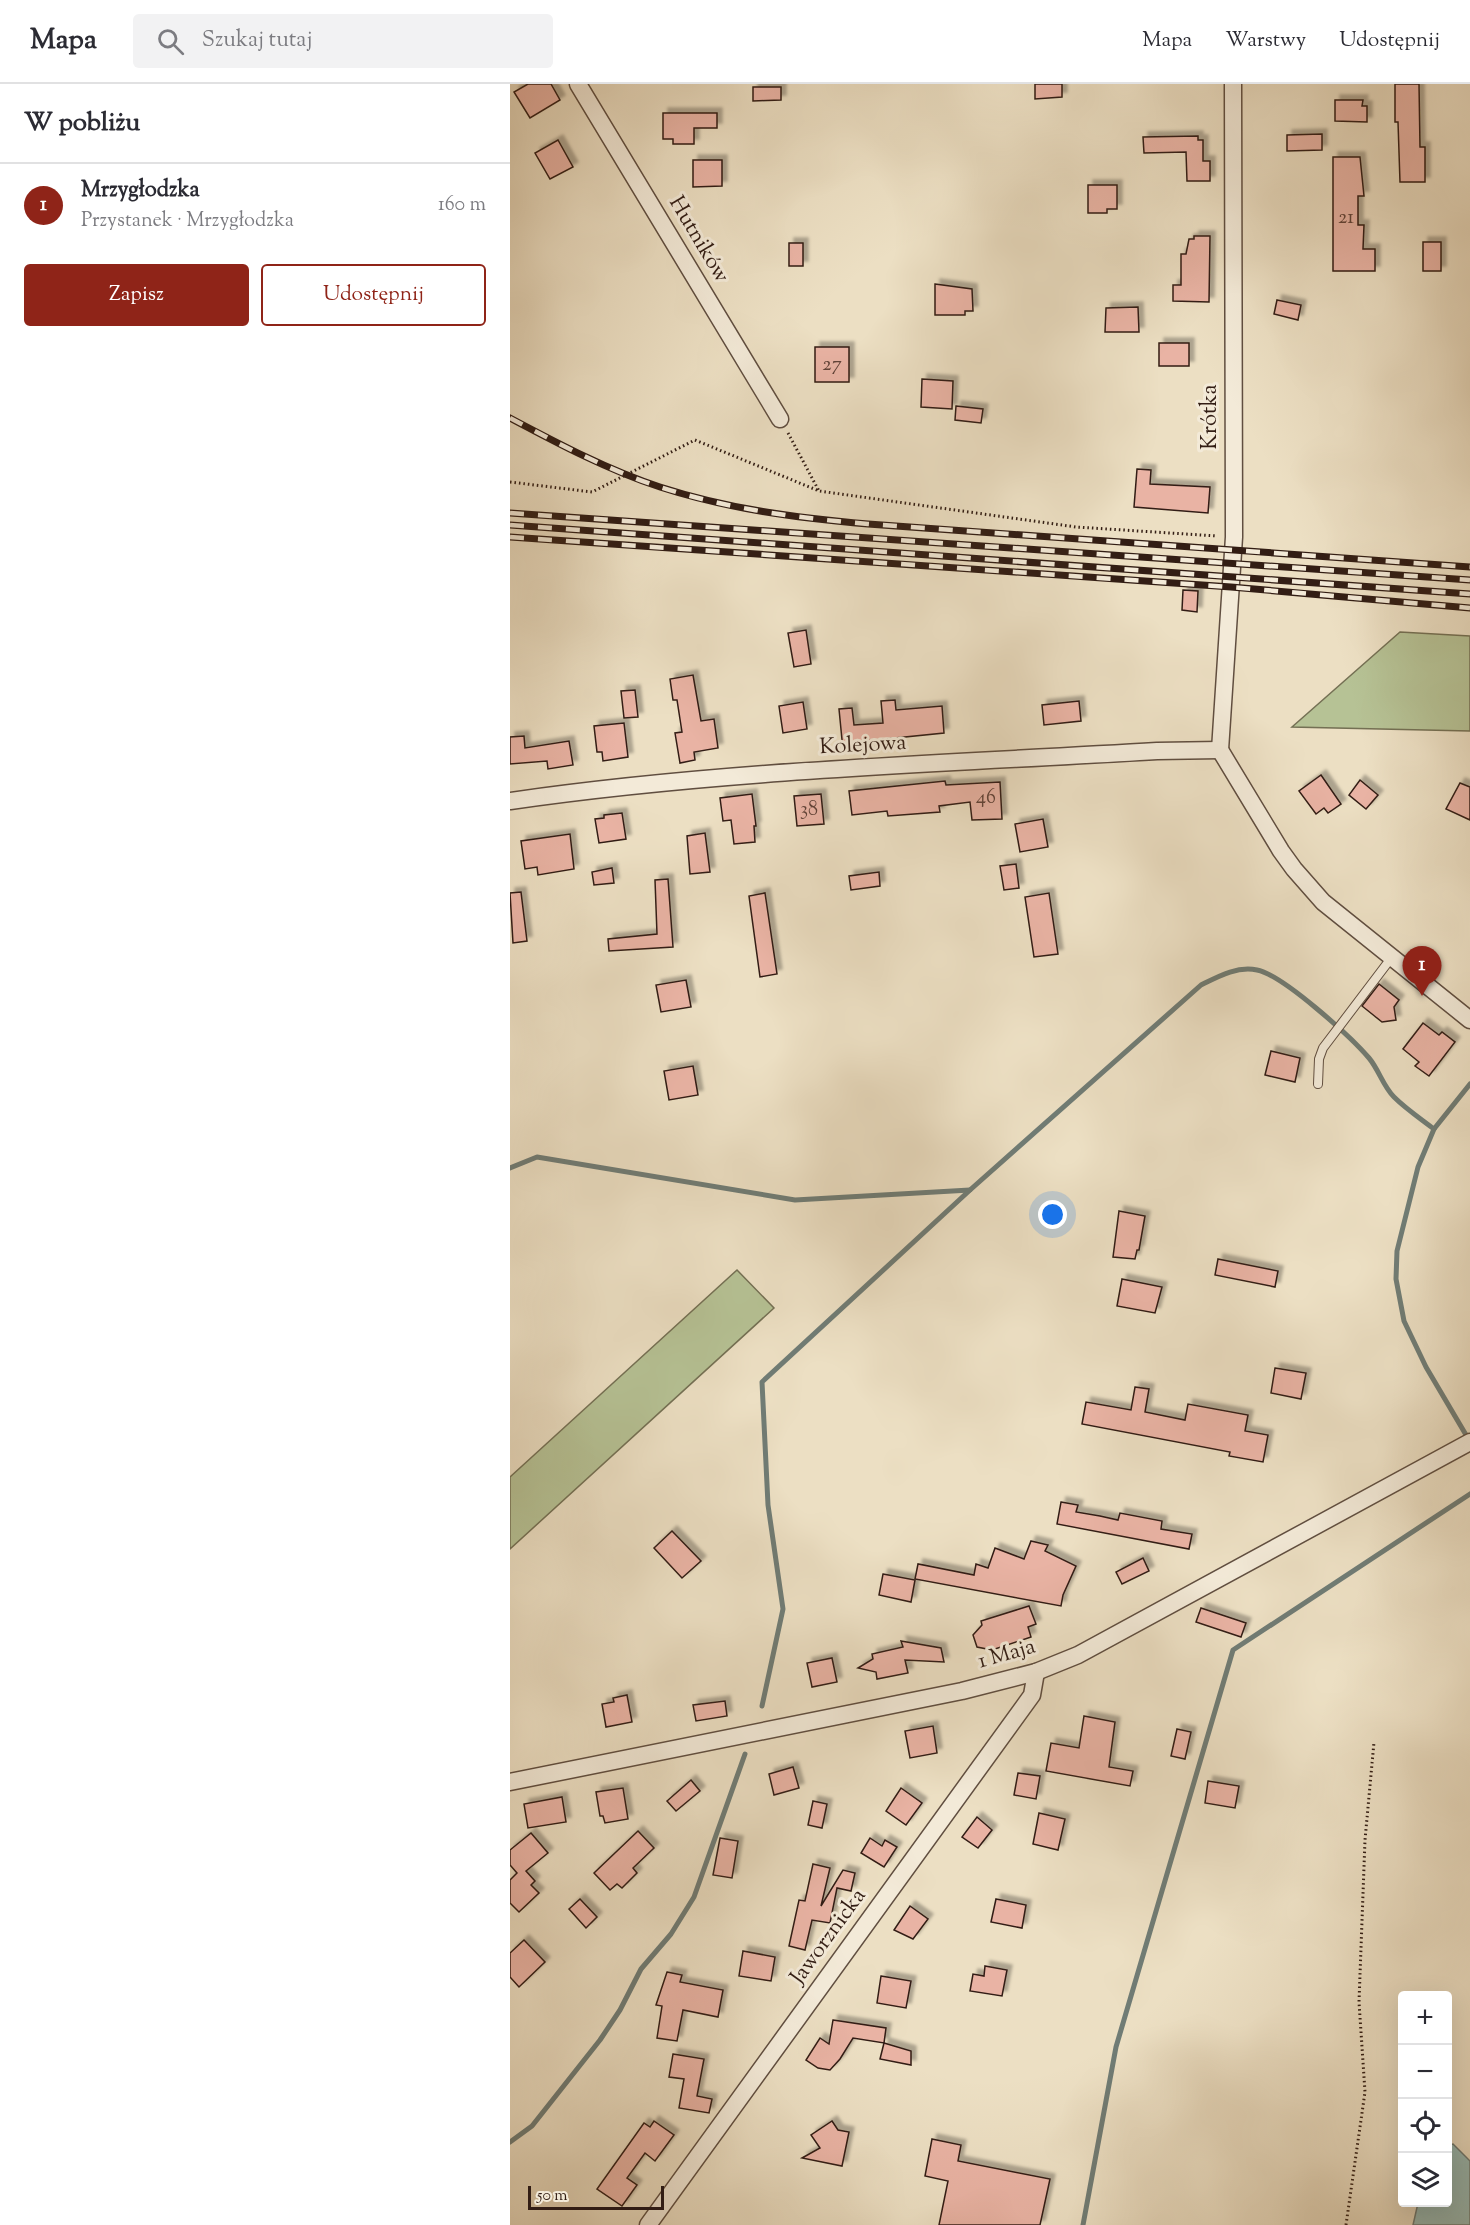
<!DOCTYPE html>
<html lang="pl">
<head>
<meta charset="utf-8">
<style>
	:root { --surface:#fff; --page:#f2f2f3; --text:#2b2b33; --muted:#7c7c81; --line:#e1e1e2; --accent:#8f2418 }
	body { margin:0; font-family:"Sorts Mill Goudy",serif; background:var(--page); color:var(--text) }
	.controls { position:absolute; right:18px; bottom:18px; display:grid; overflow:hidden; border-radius:6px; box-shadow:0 6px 24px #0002 }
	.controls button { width:54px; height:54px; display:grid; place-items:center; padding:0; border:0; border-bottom:2px solid var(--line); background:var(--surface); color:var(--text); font:30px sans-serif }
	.scale { position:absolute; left:18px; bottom:15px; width:136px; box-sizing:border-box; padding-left:6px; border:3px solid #321d14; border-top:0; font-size:16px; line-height:21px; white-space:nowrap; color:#321d14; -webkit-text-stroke:4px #f3ead8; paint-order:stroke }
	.you { position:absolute; left:543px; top:1131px; width:21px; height:21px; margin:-15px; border:4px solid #fff; border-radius:50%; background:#1a73e8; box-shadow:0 0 0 9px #1a73e833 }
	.badge { display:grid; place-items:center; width:39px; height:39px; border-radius:50%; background:var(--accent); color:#fff; font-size:20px; font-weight:700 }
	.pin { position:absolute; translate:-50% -50px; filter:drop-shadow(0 2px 3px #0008) }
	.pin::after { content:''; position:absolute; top:32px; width:21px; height:18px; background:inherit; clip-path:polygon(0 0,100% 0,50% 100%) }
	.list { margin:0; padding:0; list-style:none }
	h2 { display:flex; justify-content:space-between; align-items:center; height:78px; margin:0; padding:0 24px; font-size:26px }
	h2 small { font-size:20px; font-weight:400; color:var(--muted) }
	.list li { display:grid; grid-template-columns:39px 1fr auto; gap:18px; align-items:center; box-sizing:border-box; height:84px; padding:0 24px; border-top:2px solid var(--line) }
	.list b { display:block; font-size:22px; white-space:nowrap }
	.list p { margin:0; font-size:20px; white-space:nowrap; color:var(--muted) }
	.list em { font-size:20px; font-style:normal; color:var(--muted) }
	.actions { display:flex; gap:12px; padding:18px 24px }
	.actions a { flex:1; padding:14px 0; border:2px solid var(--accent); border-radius:6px; text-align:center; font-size:21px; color:var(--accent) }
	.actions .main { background:var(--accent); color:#fff }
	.icon { flex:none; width:33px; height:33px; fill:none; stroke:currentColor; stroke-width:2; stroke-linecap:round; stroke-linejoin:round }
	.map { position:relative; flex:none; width:960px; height:2141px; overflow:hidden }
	header { display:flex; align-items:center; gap:36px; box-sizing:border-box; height:84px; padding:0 30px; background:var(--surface); border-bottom:2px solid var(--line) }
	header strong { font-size:28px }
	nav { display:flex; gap:33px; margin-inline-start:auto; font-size:21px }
	.search { width:420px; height:54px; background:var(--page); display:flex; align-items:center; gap:15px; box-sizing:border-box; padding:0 21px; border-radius:6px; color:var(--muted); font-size:22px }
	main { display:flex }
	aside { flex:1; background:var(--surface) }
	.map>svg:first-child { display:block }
	.green { fill:#b6c295; stroke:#747054; stroke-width:1.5 }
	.water { fill:#99bcb6; stroke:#707c75; stroke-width:1.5 }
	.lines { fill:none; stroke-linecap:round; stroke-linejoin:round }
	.stream { stroke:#707c75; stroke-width:5 }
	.building { fill:#e9b3a4; stroke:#321d14; stroke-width:1.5; filter:url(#shadow) }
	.lane-casing { stroke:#604e40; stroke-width:10 }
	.street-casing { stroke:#604e40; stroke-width:19 }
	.path { stroke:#321d14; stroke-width:3; stroke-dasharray:1.5 3; stroke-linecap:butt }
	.lane { stroke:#f3ead8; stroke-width:8 }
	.street { stroke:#f3ead8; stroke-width:16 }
	.rail-casing { stroke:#321d14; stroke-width:7 }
	.rail { stroke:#f3ead8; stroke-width:4.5; stroke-dasharray:14; stroke-linecap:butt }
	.labels { text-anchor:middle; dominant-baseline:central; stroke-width:6; stroke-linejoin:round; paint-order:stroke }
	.number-label { font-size:20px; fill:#604238 }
	.street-label { font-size:22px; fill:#321d14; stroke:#f3ead8 }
</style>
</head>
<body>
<header>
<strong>Mapa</strong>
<div class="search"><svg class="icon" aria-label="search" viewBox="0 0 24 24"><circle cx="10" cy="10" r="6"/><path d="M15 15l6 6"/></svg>Szukaj tutaj</div>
<nav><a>Mapa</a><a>Warstwy</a><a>Udostępnij</a></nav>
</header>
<main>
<aside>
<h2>W pobliżu<small></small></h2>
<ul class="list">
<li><span class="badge">1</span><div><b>Mrzygłodzka</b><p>Przystanek · Mrzygłodzka</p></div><em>160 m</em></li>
</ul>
<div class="actions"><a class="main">Zapisz</a><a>Udostępnij</a></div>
</aside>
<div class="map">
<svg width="960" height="2141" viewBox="0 0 960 2141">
	<defs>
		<filter id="shadow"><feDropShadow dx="5" dy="-5" stdDeviation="1.5" flood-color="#0004"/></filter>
	</defs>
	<rect width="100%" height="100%" fill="#ecdfc3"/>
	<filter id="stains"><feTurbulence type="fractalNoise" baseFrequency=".00333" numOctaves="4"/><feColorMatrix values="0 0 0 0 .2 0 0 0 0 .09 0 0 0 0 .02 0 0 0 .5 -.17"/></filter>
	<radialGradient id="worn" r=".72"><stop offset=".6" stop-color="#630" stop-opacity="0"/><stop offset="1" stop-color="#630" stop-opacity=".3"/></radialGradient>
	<g class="green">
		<path d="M 890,548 L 960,552 L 960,647 L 782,643 Z"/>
		<path d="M 227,1186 L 264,1224 L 0,1465 L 0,1393 Z"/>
	</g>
	<path class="water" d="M 943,2060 L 960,2077 L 960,2141 L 903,2141 L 908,2119 L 938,2118 L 938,2061 Z"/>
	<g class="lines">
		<g class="stream">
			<path d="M 0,1084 L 27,1073 L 285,1116 L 460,1106"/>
			<path d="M 959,1356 L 916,1283 L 894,1237 L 886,1195 L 887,1167 L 908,1083 L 924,1045 L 960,1000"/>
			<path d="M 252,1622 L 273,1525 L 258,1421 L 252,1298 L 460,1106 L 691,901 C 709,892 727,882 747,886 C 773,891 841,953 859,974 C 869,986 873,1002 884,1013 C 896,1025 911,1035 924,1045"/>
			<path d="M 0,2058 L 22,2042 L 90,1956 L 110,1926 L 131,1885 L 161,1850 L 184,1813 L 235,1670"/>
			<path d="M 573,2141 L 606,1963 L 723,1566 L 960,1410"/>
		</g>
	</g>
	<g class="building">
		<path d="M 18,0 L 41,0 L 50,16 L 20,34 L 4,8 Z"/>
		<path d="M 525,0 L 552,0 L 552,13 L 525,15 Z"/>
		<path d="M 885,0 L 909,0 L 910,63 L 915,63 L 915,98 L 890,98 L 888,38 L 885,38 Z"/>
		<path d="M 243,3 L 271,3 L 271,16 L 243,17 Z"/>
		<path d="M 825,16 L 853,16 L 852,22 L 857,22 L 857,38 L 825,37 Z"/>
		<path d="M 153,29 L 207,29 L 207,44 L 184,44 L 184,60 L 163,60 L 163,55 L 153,55 Z"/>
		<path d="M 812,50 L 812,66 L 777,67 L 777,51 Z"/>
		<path d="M 688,52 L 688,56 L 693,56 L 693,77 L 700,77 L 700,97 L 677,97 L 676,68 L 634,69 L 633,53 Z"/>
		<path d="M 48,56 L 63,83 L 40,95 L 25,69 Z"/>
		<path d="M 823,73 L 850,73 L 854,112 L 848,112 L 848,141 L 854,141 L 853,165 L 865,165 L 865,187 L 823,187 Z"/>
		<path d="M 183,76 L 212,76 L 212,102 L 183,103 Z"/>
		<path d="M 578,101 L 607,101 L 607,125 L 597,125 L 597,129 L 578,129 Z"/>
		<path d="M 684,152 L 700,152 L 699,218 L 663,217 L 663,201 L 671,201 L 671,170 L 676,170 L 679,155 L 684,155 Z"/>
		<rect x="913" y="158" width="18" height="29"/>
		<rect x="279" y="159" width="14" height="23"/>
		<path d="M 425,200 L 462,205 L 463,227 L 455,227 L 455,231 L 425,231 Z"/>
		<path d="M 767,216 L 791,221 L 788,236 L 764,230 Z"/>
		<path d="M 628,223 L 629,248 L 595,248 L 596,224 Z"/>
		<rect x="649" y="259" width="30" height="23"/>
		<rect x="305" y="263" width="34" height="35"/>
		<path d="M 412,295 L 443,297 L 442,325 L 411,323 Z"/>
		<path d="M 446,322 L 473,325 L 471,339 L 445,336 Z"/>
		<path d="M 627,385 L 641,386 L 640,400 L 700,403 L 698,429 L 624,423 Z"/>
		<path d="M 673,506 L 688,507 L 687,528 L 672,526 Z"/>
		<path d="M 296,546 L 301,580 L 284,583 L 278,549 Z"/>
		<path d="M 183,591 L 191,637 L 204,635 L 208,664 L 184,668 L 185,676 L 170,679 L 165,649 L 172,648 L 167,616 L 163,616 L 160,595 Z"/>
		<path d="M 125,606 L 128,633 L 114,634 L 111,607 Z"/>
		<path d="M 385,616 L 386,626 L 432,622 L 434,649 L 346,658 L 347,665 L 333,666 L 329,625 L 342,624 L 344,641 L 373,639 L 371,617 Z"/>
		<path d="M 569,617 L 571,637 L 534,641 L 532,621 Z"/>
		<path d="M 293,618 L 297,645 L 273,649 L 269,622 Z"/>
		<path d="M 114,639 L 118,673 L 93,677 L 92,668 L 87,668 L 84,642 Z"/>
		<path d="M 14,652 L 15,664 L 59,657 L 63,681 L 38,685 L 37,677 L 0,680 L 0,653 Z"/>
		<path d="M 811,691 L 831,720 L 818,729 L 814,724 L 806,730 L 789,707 Z"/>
		<path d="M 850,696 L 868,711 L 856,725 L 839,711 Z"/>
		<path d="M 435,697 L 436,701 L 490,698 L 492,735 L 462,736 L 460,718 L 429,722 L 430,728 L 378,732 L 377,727 L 342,731 L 339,707 Z"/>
		<path d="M 950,699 L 960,703 L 960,736 L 936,725 Z"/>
		<path d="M 242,710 L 246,742 L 244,742 L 245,758 L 224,760 L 221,736 L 213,737 L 210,714 Z"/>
		<path d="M 311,710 L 314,740 L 287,742 L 284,712 Z"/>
		<path d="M 112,729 L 116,755 L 89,759 L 85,735 L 94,734 L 94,731 Z"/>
		<path d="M 533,735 L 538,763 L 510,768 L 505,740 Z"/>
		<path d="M 195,749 L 200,788 L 180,790 L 177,752 Z"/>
		<path d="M 60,750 L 64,785 L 28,791 L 27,783 L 15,785 L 11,757 Z"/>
		<path d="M 506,780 L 509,804 L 494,806 L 490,782 Z"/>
		<path d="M 102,784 L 104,799 L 84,801 L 82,788 Z"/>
		<path d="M 369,788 L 370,802 L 341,806 L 339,792 Z"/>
		<path d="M 158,795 L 163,863 L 99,867 L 98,855 L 147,850 L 145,796 Z"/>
		<path d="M 11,808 L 17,857 L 3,859 L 0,809 Z"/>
		<path d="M 255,809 L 267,890 L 250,893 L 239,812 Z"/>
		<path d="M 539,809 L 548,870 L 524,873 L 515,813 Z"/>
		<path d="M 176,896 L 181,923 L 151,928 L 146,901 Z"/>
		<path d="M 869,900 L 889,916 L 884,923 L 886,936 L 872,938 L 852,922 Z"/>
		<path d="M 913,939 L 929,951 L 932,948 L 945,958 L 919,992 L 905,982 L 909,978 L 893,965 Z"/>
		<path d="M 761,967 L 790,974 L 785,998 L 755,991 Z"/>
		<path d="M 183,982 L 188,1011 L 159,1016 L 154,987 Z"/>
		<path d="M 609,1127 L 635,1132 L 629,1166 L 627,1166 L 625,1175 L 603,1173 Z"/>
		<path d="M 708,1175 L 768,1187 L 765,1203 L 705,1191 Z"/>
		<path d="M 612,1195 L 652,1203 L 645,1229 L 607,1222 Z"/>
		<path d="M 765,1284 L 796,1289 L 791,1315 L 761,1309 Z"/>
		<path d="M 625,1303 L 639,1305 L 635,1328 L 675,1336 L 678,1320 L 738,1331 L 735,1347 L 758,1351 L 753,1378 L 719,1372 L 720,1368 L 572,1340 L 576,1318 L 621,1326 Z"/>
		<path d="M 551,1418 L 568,1421 L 566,1428 L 590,1432 L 608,1436 L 610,1429 L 652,1437 L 651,1445 L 682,1450 L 679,1465 L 547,1440 Z"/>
		<path d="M 162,1447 L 191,1477 L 172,1494 L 144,1464 Z"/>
		<path d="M 521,1457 L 538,1461 L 535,1467 L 566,1482 L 553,1511 L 551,1522 L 405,1495 L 408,1480 L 464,1491 L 466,1480 L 478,1484 L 485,1464 L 514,1475 Z"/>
		<path d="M 633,1474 L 639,1487 L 612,1500 L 606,1488 Z"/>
		<path d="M 373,1490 L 405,1496 L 401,1518 L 369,1511 Z"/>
		<path d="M 519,1522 L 526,1540 L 518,1543 L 521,1553 L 482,1566 L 467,1563 L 463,1551 L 472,1541 L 471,1537 Z"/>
		<path d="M 691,1524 L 736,1539 L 731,1553 L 686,1538 Z"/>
		<path d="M 391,1557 L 431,1564 L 434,1578 L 395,1576 L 398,1589 L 367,1595 L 366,1588 L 348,1584 L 363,1575 L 362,1570 L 393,1563 Z"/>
		<path d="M 322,1574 L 327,1598 L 302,1603 L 297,1579 Z"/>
		<path d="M 117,1611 L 122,1638 L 96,1643 L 92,1620 L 104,1618 L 103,1614 Z"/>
		<path d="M 215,1617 L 217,1632 L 186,1637 L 183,1621 Z"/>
		<path d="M 574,1632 L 605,1638 L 599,1683 L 623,1687 L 620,1702 L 536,1687 L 541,1659 L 569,1664 Z"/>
		<path d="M 423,1642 L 427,1669 L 400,1674 L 395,1647 Z"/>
		<path d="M 667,1645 L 681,1648 L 675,1675 L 661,1672 Z"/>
		<path d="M 283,1683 L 289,1704 L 264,1711 L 259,1690 Z"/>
		<path d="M 508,1689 L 530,1692 L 526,1715 L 504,1711 Z"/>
		<path d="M 181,1696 L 190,1707 L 166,1727 L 157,1717 Z"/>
		<path d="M 698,1697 L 729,1702 L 725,1724 L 695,1719 Z"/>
		<path d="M 113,1704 L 118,1735 L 95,1739 L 93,1732 L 90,1732 L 86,1708 Z"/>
		<path d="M 391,1704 L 412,1719 L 396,1741 L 376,1727 Z"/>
		<path d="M 52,1713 L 56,1738 L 18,1744 L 14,1720 Z"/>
		<path d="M 303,1717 L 317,1720 L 312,1744 L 298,1741 Z"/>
		<path d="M 529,1729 L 555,1735 L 548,1766 L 523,1760 Z"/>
		<path d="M 467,1733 L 482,1746 L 468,1764 L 452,1753 Z"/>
		<path d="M 128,1747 L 144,1764 L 123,1784 L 127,1789 L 112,1804 L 107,1800 L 100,1806 L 84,1789 Z"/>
		<path d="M 21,1749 L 38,1769 L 16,1787 L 25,1797 L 21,1801 L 29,1809 L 9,1828 L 0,1819 L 0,1796 L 7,1789 L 0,1781 L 0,1766 Z"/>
		<path d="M 210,1754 L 228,1757 L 222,1794 L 203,1791 Z"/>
		<path d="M 360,1754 L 372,1762 L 375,1756 L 387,1763 L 374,1783 L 351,1769 Z"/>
		<path d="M 303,1780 L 320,1784 L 311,1822 L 333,1786 L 345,1789 L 341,1807 L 327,1804 L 320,1839 L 302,1836 L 295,1866 L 279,1862 L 289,1816 L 295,1817 Z"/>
		<path d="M 70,1815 L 87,1833 L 76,1844 L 59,1825 Z"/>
		<path d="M 486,1815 L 516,1821 L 512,1844 L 481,1838 Z"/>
		<path d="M 400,1822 L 418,1835 L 403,1855 L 384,1846 Z"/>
		<path d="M 14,1856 L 35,1878 L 9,1903 L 0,1893 L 0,1869 Z"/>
		<path d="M 233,1867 L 265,1873 L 261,1897 L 229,1892 Z"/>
		<path d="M 475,1882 L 497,1886 L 492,1912 L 460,1907 L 463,1890 L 474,1892 Z"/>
		<path d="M 157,1888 L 172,1891 L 170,1898 L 213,1906 L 208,1933 L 173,1926 L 167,1957 L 147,1954 L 152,1922 L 146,1921 Z"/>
		<path d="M 371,1892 L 401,1897 L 396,1924 L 367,1919 Z"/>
		<path d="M 323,1936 L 376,1944 L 374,1959 L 343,1954 L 330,1975 L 320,1986 L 308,1984 L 296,1976 L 310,1954 L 319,1960 Z"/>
		<path d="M 374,1959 L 401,1967 L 401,1981 L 370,1975 Z"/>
		<path d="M 163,1970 L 194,1975 L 187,2012 L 202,2015 L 199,2029 L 169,2024 L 174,1995 L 159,1993 Z"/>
		<path d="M 144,2037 L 164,2051 L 145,2077 L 135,2069 L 117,2094 L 127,2101 L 112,2122 L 87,2105 L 134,2039 L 140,2043 Z"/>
		<path d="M 322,2037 L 328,2046 L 339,2048 L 332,2082 L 292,2074 L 310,2064 L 301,2051 Z"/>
		<path d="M 422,2055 L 451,2061 L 448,2077 L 540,2095 L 530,2141 L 429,2141 L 438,2097 L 415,2092 Z"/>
	</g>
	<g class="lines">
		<defs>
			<path id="lane" d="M 808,1000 L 809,975 L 813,964 L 882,873"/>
			<g id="street">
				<path d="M 68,0 L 270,335"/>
				<path d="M 710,666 L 724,453 L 723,0"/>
				<path d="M 710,666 L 771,767 L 784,785 L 813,818 L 960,936"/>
				<path d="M 0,717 C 214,686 431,680 647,667 L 710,666"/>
				<path d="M 0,1698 L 452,1607 L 526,1588 L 568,1571 L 960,1358"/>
				<path d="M 138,2141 L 522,1611 L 526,1588"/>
			</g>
		</defs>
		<use href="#lane" class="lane-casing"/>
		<use href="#street" class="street-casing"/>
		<g class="path">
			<path d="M 278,349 L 309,407"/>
			<path d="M 0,398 L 82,408 L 185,356 L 309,407 L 566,443 L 707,452"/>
			<path d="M 836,2141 L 855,2008 L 849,1918 L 855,1756 L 864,1658"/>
		</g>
		<use href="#lane" class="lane"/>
		<use href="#street" class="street"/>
		<defs>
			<g id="rail">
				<path d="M 0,334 C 49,360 98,386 150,403 C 218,425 287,434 358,440 L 960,483"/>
				<path d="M 0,429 L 960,496"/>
				<path d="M 0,441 L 960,510"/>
				<path d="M 0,453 L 721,503 L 960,524"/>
			</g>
		</defs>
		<use href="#rail" class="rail-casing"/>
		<use href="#rail" class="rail"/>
	</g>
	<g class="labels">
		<g class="number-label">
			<text x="836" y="134">21</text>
			<text x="322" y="281">27</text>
			<text x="476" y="714">46</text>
			<text x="299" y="726">38</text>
		</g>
		<g class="street-label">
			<text transform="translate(188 156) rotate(59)">Hutników</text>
			<text transform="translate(701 333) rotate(-90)">Krótka</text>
			<text transform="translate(353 662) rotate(-3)">Kolejowa</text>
			<text transform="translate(497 1571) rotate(-16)">1 Maja</text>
			<text transform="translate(319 1853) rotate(-54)">Jaworznicka</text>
		</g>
	</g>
	<rect width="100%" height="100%" filter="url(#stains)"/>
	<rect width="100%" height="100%" fill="url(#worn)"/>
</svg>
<div class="controls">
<button>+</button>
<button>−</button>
<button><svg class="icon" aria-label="locate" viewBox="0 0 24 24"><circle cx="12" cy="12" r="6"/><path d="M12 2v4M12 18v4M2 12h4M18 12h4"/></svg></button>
<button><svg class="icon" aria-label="layers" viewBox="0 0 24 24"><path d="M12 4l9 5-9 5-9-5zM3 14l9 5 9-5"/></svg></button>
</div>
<div class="scale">50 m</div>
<div class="you"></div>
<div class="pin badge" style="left:912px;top:912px">1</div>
</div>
</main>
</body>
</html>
